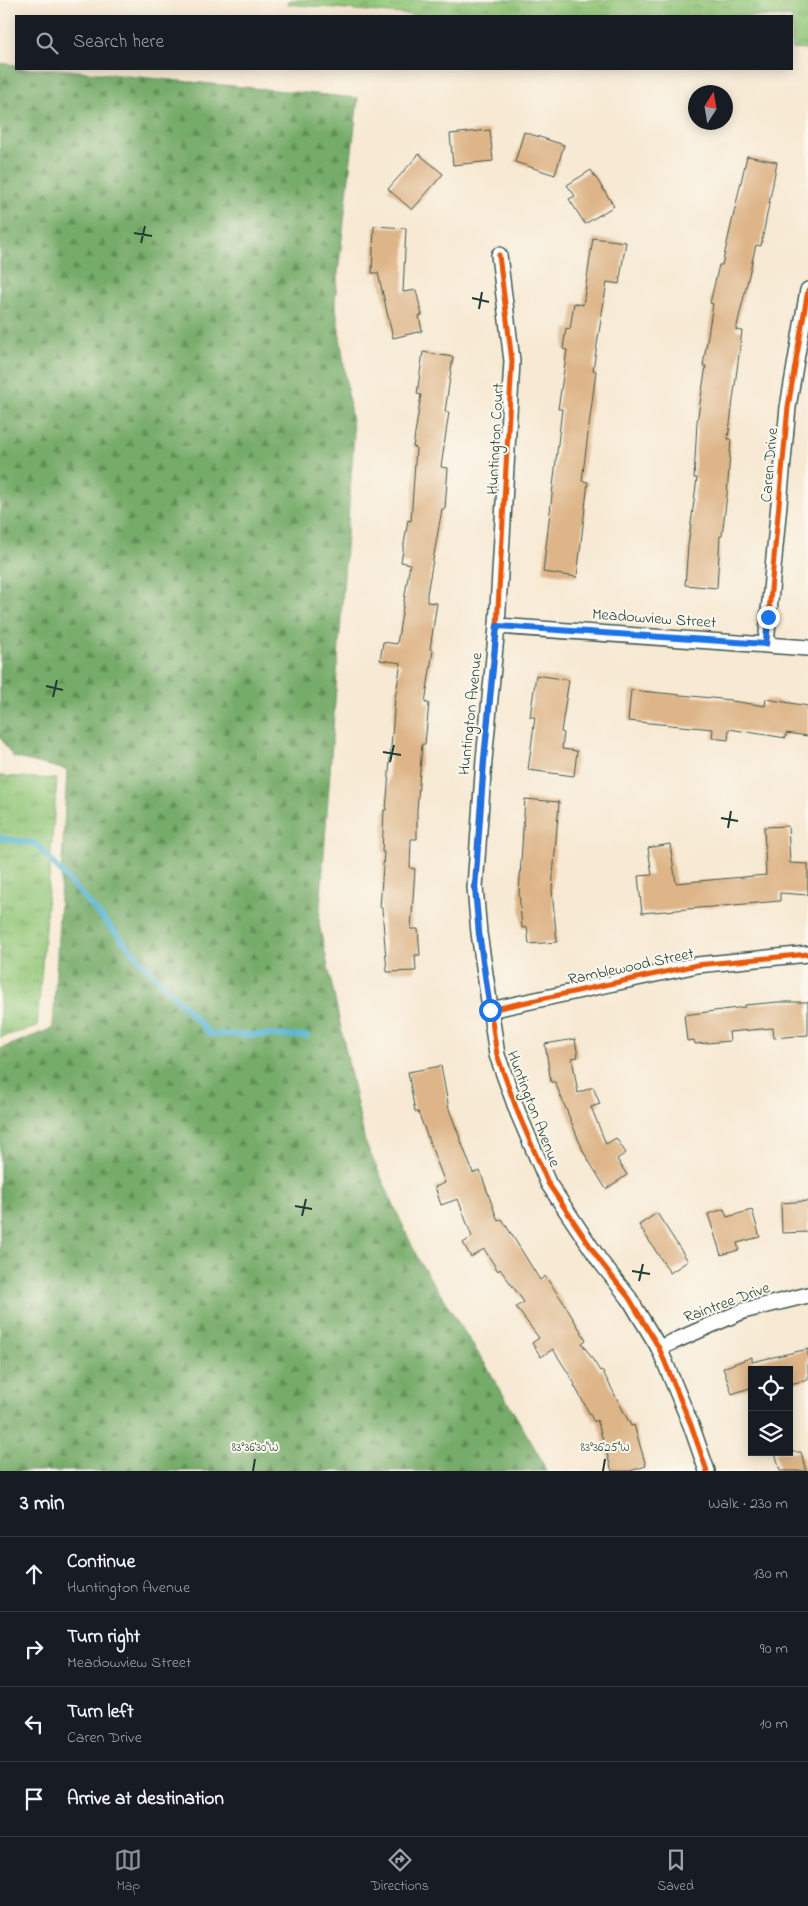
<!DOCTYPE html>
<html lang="en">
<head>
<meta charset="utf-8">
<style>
	:root { --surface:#171b24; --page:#242831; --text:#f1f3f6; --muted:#9ea1a6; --line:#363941; --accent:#8c9099 }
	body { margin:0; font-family:"Indie Flower",sans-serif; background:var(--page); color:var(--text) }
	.controls { position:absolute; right:15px; bottom:15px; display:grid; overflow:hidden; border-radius:0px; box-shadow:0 2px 12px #0003 }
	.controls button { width:45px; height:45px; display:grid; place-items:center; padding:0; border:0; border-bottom:1px solid var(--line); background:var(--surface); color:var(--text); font:25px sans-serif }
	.compass { position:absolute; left:688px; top:85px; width:45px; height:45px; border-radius:50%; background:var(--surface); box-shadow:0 2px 12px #0003; rotate:11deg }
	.stop { position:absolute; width:15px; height:15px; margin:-11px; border:4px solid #1a73e8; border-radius:50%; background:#fff }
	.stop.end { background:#1a73e8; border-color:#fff; box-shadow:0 1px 5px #0008 }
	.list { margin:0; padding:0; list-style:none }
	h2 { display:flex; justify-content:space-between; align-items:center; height:65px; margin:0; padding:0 20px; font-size:21px }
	h2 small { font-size:16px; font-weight:400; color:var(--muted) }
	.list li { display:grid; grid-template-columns:32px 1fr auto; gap:15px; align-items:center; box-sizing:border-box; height:75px; padding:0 20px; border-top:1px solid var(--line) }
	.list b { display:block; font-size:19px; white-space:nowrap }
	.list p { margin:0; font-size:16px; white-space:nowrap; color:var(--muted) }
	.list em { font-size:16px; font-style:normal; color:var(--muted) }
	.icon { flex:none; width:28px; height:28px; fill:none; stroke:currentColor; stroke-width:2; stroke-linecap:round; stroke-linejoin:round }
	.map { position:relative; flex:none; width:808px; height:1471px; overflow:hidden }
	.search { position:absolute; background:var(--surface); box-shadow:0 2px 12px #0003; left:15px; right:15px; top:15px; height:55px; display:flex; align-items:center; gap:12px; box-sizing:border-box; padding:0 18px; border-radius:0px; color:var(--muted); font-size:19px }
	.sheet { height:365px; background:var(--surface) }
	nav { display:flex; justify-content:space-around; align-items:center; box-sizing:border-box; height:70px; border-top:1px solid var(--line); background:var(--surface); font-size:14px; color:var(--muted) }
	nav a { display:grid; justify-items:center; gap:2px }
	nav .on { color:var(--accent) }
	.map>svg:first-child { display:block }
	.grass { fill:url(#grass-tufts); stroke:#598256 }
	.forest { fill:url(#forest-firs); stroke:#4a744e }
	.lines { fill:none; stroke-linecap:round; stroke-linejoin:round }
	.stream { stroke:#58b6d6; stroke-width:6 }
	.building { fill:#deb588 }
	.street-casing { stroke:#3f574c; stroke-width:18 }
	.street { stroke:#fff; stroke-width:15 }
	.cycleway-casing { stroke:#fbf7ec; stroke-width:8 }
	.cycleway { stroke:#e8590c; stroke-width:5 }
	.route { stroke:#1a73e8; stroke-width:6 }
	.ticks { fill:none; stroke:#1f3d34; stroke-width:2 }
	.labels { text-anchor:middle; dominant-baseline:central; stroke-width:4; stroke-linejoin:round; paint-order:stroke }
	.street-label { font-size:16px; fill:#1f3d34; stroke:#fbf7ec }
	.ticks-label { font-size:12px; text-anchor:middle; fill:#1f3d34; stroke:#fbf7ec; stroke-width:4; stroke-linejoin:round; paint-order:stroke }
</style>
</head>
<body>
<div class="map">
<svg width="808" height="1471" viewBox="0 0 808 1471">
	<defs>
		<pattern id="grass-tufts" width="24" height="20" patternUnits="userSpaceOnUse" patternTransform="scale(1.25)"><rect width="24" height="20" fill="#93c779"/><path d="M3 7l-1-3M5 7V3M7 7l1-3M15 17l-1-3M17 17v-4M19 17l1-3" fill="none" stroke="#77a364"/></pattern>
		<pattern id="forest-firs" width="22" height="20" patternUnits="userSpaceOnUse" patternTransform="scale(1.25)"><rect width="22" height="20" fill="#76ac69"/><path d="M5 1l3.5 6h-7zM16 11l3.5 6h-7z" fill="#608d57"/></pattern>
	</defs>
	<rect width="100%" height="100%" fill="#fbf7ec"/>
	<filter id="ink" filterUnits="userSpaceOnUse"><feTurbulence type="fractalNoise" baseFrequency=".02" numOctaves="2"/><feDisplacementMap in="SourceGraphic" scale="10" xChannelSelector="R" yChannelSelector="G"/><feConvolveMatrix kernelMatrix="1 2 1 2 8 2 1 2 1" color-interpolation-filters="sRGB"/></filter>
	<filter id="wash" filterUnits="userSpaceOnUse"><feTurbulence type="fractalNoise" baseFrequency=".0096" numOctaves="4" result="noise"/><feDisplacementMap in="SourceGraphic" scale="20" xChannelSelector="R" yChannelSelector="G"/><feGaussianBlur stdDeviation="1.12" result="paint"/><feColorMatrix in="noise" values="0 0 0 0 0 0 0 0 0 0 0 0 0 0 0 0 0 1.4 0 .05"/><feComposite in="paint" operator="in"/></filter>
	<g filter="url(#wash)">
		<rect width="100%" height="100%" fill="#f7e9d3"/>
		<g class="grass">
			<path d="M 289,0 L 808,0 L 808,50 L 792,49 L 792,16 L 425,16 L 288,4 Z"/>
			<path d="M 0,776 L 57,779 L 37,1027 L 0,1037 Z"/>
		</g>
		<path class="forest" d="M 0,63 L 16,65 L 16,69 L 57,69 L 358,98 L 335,300 L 354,437 L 319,924 L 365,1142 L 419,1261 L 487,1367 L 540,1457 L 546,1471 L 0,1471 L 0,1049 L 53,1028 L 67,770 L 13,757 L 0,737 Z"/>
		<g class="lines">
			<path class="stream" d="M 0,838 L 36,844 L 141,961 L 210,1034 L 307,1036"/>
		</g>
		<g id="blocks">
			<g class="building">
				<path d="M 490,130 L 493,161 L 453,165 L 450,134 Z"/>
				<path d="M 524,132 L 564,145 L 555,175 L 515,162 Z"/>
				<path d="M 419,154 L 443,174 L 412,210 L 388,189 Z"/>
				<path d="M 747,156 L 777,162 L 761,246 L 756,245 L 736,330 L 742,331 L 728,439 L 731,439 L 727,495 L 722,536 L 720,536 L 717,588 L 685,585 L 688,546 L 697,478 L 694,478 L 697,422 L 706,366 L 703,366 L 713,304 L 710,303 L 719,265 L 722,265 Z"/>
				<path d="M 591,170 L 614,206 L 585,224 L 569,199 L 575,196 L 567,185 Z"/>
				<path d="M 374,226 L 406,228 L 403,292 L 416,290 L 422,315 L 419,316 L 422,331 L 393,338 L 378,273 L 372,273 Z"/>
				<path d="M 593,238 L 626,242 L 619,284 L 607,282 L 593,370 L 596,371 L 582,481 L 588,482 L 577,577 L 543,572 L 562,409 L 558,409 L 567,350 L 563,349 L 566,328 L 570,329 L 574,303 L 583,305 Z"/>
				<path d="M 423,352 L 453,357 L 445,412 L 449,412 L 441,467 L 448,468 L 445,509 L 442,509 L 427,594 L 427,602 L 437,603 L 430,649 L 433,650 L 425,703 L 429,703 L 425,744 L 422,744 L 417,811 L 417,839 L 411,839 L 410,868 L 415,869 L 411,929 L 418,929 L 420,955 L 415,955 L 416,971 L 387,972 L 382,908 L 380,907 L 384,852 L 382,852 L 384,810 L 386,810 L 395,698 L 401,663 L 380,660 L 383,642 L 397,644 L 410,564 L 401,562 L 408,520 L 411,521 L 416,448 L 413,447 L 421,395 L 417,394 Z"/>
				<path d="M 536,675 L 569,680 L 561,732 L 564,733 L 562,749 L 577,751 L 574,776 L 528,770 L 535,717 L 530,717 Z"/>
				<path d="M 631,690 L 731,700 L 731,701 L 765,706 L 766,699 L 808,706 L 808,736 L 786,733 L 786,738 L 729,729 L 728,740 L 712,738 L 713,729 L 628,721 Z"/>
				<path d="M 525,799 L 559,802 L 552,890 L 557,942 L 529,944 L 527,927 L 522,928 L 519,893 Z"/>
				<path d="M 788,826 L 790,863 L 808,864 L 808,895 L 780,893 L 780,901 L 642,913 L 638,876 L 652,875 L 648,848 L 670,844 L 676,883 L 766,875 L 764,827 Z"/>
				<path d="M 778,1002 L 808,1002 L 808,1035 L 774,1038 L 773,1028 L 729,1032 L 730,1041 L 695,1044 L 694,1040 L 687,1041 L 684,1015 L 745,1007 L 745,1005 Z"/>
				<path d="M 575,1039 L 578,1057 L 572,1058 L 578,1093 L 593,1087 L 600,1104 L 591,1107 L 606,1144 L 616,1138 L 626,1153 L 617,1159 L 627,1175 L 606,1189 L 584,1153 L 555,1082 L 551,1082 L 545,1044 Z"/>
				<path d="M 441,1066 L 449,1109 L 473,1173 L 480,1171 L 498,1221 L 502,1219 L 540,1280 L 545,1276 L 562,1300 L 586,1340 L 582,1343 L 600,1371 L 602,1370 L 631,1426 L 634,1425 L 646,1466 L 630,1471 L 612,1471 L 597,1420 L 594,1422 L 574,1385 L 575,1384 L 553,1349 L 541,1357 L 532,1343 L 539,1338 L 516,1307 L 524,1302 L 500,1269 L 498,1271 L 484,1249 L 471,1257 L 463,1243 L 472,1237 L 458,1199 L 441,1205 L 435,1187 L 445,1183 L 418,1112 L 415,1112 L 408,1072 Z"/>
				<path d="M 808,1201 L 808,1232 L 782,1233 L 781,1203 Z"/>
				<path d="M 724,1209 L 727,1217 L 752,1210 L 760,1237 L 737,1243 L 739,1250 L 721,1255 L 708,1214 Z"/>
				<path d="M 657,1213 L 688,1261 L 670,1273 L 639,1225 Z"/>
				<path d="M 808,1349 L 808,1380 L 789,1384 L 789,1370 L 752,1370 L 752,1387 L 732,1394 L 723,1368 L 752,1357 L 752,1362 Z"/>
				<path d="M 775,1452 L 801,1452 L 806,1471 L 780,1471 Z"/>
			</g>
		</g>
	</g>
	<g filter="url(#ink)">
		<use href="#blocks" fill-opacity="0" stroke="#3f574c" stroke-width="1"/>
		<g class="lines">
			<defs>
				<g id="street">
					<path d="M 499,255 L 512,361 L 497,626 L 484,760 L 475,887 L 479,933 L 497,1055 L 518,1113 L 548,1183 L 600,1261 L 629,1298 L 659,1348 L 691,1425 L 707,1471"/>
					<path d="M 497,626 L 808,648"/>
					<path d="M 766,644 L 788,407 L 808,290"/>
					<path d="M 490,1010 L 697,965 L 808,954"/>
					<path d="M 659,1348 L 743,1311 L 808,1295"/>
				</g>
			</defs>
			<use href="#street" class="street-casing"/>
			<use href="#street" class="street"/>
			<defs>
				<g id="cycleway">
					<path d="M 499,255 L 512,361 L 497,626 L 484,760 L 475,887 L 479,933 L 497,1055 L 518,1113 L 548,1183 L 600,1261 L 629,1298 L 659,1348 L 691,1425 L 707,1471"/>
					<path d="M 766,644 L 788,407 L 808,290"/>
					<path d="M 490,1010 L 697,965 L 808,954"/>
				</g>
			</defs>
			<use href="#cycleway" class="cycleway-casing"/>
			<use href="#cycleway" class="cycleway"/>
		</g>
	</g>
	<g class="lines" filter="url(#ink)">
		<path class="route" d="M 490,1010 L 479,933 L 475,887 L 484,760 L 497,626 L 766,644 L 768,617"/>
	</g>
	<path class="ticks" d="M 134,233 L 152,236M 141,243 L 145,226M 472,298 L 489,302M 479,309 L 482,292M 46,686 L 63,690M 53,697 L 57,680M 383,752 L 401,755M 390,762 L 394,745M 721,818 L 738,821M 728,828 L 731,811M 295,1206 L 312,1209M 302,1216 L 306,1199M 632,1271 L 650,1274M 639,1281 L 643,1264M 253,1471 L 255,1459M 603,1471 L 605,1459"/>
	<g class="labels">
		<g class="street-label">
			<text transform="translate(496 439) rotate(-87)">Huntington Court</text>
			<text transform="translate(770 465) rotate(-85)">Caren Drive</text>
			<text transform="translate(654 619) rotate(4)">Meadowview Street</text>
			<text transform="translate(471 714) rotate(-84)">Huntington Avenue</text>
			<text transform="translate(631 967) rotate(-12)">Ramblewood Street</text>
			<text transform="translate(533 1109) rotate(69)">Huntington Avenue</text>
			<text transform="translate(727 1303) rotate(-20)">Raintree Drive</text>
		</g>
	</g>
	<g class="ticks-label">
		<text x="255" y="1451">83°36'30"W</text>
		<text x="605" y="1451">83°36'25"W</text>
	</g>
</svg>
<div class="controls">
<button><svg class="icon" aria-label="locate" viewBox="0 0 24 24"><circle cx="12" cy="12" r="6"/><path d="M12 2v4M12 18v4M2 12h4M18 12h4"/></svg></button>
<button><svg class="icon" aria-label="layers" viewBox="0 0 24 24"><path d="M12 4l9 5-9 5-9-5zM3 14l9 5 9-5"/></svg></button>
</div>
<svg class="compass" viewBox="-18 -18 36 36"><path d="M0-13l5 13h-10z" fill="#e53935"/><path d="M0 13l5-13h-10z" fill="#9ea1a6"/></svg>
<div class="stop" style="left:490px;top:1010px"></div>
<div class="stop end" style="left:768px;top:617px"></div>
<div class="search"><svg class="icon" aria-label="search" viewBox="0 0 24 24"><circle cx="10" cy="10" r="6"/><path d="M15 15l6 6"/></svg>Search here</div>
</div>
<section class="sheet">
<h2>3 min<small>Walk · 230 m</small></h2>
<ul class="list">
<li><svg class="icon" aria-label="ahead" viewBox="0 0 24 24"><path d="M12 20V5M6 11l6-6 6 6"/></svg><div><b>Continue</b><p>Huntington Avenue</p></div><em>130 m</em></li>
<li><svg class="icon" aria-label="right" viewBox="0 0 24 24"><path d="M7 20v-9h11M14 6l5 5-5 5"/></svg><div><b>Turn right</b><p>Meadowview Street</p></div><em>90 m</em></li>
<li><svg class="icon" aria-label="left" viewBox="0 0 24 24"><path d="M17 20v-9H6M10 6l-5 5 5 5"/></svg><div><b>Turn left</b><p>Caren Drive</p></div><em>10 m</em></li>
<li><svg class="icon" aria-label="arrive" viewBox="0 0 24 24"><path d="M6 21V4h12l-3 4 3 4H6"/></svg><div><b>Arrive at destination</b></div></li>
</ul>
</section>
<nav>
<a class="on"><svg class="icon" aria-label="map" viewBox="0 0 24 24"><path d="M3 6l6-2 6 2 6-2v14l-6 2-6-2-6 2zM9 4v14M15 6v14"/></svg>Map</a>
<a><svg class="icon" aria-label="directions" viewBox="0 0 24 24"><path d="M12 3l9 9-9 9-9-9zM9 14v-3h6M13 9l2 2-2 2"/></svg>Directions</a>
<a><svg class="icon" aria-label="saved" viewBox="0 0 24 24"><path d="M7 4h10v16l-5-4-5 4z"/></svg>Saved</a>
</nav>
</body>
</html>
